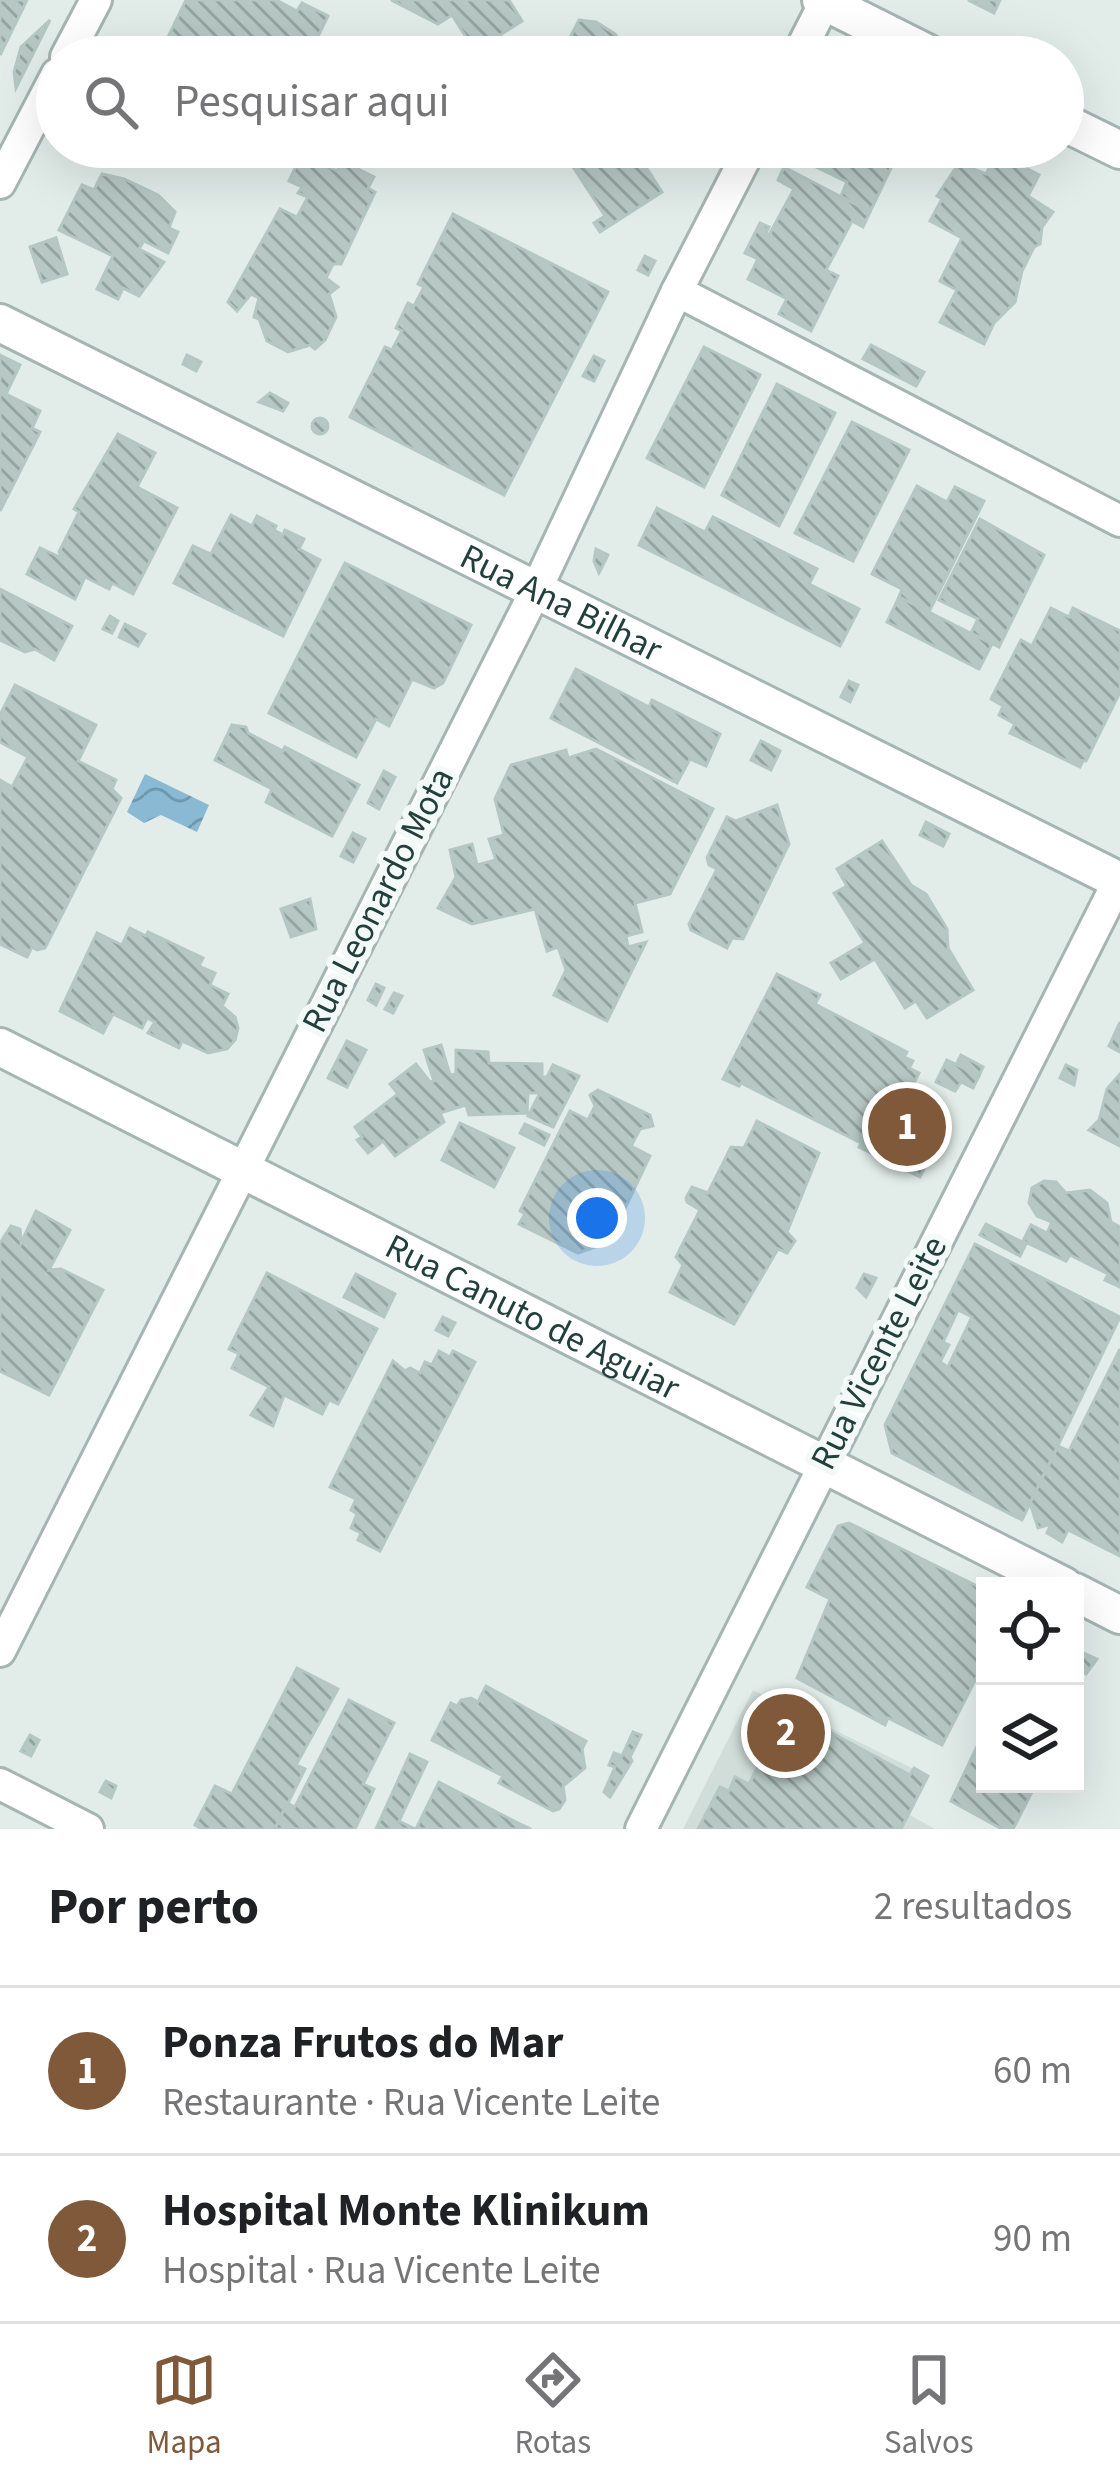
<!DOCTYPE html>
<html lang="pt">
<head>
<meta charset="utf-8">
<style>
	:root { --surface:#fff; --page:#f6f6f6; --text:#202124; --muted:#757577; --line:#e0e0e0; --accent:#80593b }
	body { margin:0; font-family:"Source Sans 3",sans-serif; background:var(--page); color:var(--text) }
	.controls { position:absolute; right:36px; bottom:36px; display:grid; overflow:hidden; border-radius:0px; box-shadow:0 12px 48px #0002 }
	.controls button { width:108px; height:108px; display:grid; place-items:center; padding:0; border:0; border-bottom:3px solid var(--line); background:var(--surface); color:var(--text); font:60px sans-serif }
	.you { position:absolute; left:597px; top:1218px; width:42px; height:42px; margin:-30px; border:9px solid #fff; border-radius:50%; background:#1a73e8; box-shadow:0 0 0 18px #1a73e833 }
	.badge { display:grid; place-items:center; width:78px; height:78px; border-radius:50%; background:var(--accent); color:#fff; font-size:39px; font-weight:700 }
	.pin { position:absolute; translate:-50% -50%; border:6px solid #fff; box-shadow:0 3px 12px #0006 }
	.list { margin:0; padding:0; list-style:none }
	h2 { display:flex; justify-content:space-between; align-items:center; height:156px; margin:0; padding:0 48px; font-size:51px }
	h2 small { font-size:39px; font-weight:400; color:var(--muted) }
	.list li { display:grid; grid-template-columns:78px 1fr auto; gap:36px; align-items:center; box-sizing:border-box; height:168px; padding:0 48px; border-top:3px solid var(--line) }
	.list b { display:block; font-size:45px; white-space:nowrap }
	.list p { margin:0; font-size:39px; white-space:nowrap; color:var(--muted) }
	.list em { font-size:39px; font-style:normal; color:var(--muted) }
	.icon { flex:none; width:66px; height:66px; fill:none; stroke:currentColor; stroke-width:2; stroke-linecap:round; stroke-linejoin:round }
	.map { position:relative; flex:none; width:1120px; height:1829px; overflow:hidden }
	.search { position:absolute; background:var(--surface); box-shadow:0 12px 48px #0002; left:36px; right:36px; top:36px; height:132px; display:flex; align-items:center; gap:30px; box-sizing:border-box; padding:0 42px; border-radius:66px; color:var(--muted); font-size:45px }
	.sheet { height:492px; background:var(--surface) }
	nav { display:flex; justify-content:space-around; align-items:center; box-sizing:border-box; height:168px; border-top:3px solid var(--line); background:var(--surface); font-size:33px; color:var(--muted) }
	nav a { display:grid; justify-items:center; gap:6px }
	nav .on { color:var(--accent) }
	.map>svg:first-child { display:block }
	.built { fill:#d0ddd9 }
	.water { fill:url(#water-waves) }
	.building { fill:url(#building-back-hatch); stroke:#b4c7c3; stroke-width:3; fill-rule:evenodd }
	.lines { fill:none; stroke-linecap:round; stroke-linejoin:round }
	.minor-casing { stroke:#a5b5b2; stroke-width:36 }
	.tertiary-casing { stroke:#a5b5b2; stroke-width:42 }
	.minor { stroke:#fff; stroke-width:30 }
	.tertiary { stroke:#fff; stroke-width:36 }
	.labels { text-anchor:middle; dominant-baseline:central; stroke-width:12; stroke-linejoin:round; paint-order:stroke }
	.street-label { font-size:36px; fill:#223f3c; stroke:#f3f9f7 }
</style>
</head>
<body>
<div class="map">
<svg width="1120" height="1829" viewBox="0 0 1120 1829">
	<defs>
		<pattern id="water-waves" width="16" height="10" patternUnits="userSpaceOnUse" patternTransform="scale(3)"><rect width="16" height="10" fill="#89b9d3"/><path d="M0 5q4-4 8 0t8 0" fill="none" stroke="#7098ac"/></pattern>
		<pattern id="building-back-hatch" width="6" height="6" patternUnits="userSpaceOnUse" patternTransform="scale(3)"><rect width="6" height="6" fill="#b7c8c4"/><path d="M-1 5l2 2M0 0l6 6M5-1l2 2" fill="none" stroke="#94a4a0"/></pattern>
	</defs>
	<rect width="100%" height="100%" fill="#e2edea"/>
	<path class="built" d="M 753,1690 L 928,1776 L 908,1814 L 935,1829 L 683,1829 Z"/>
	<path class="water" d="M 145,774 L 209,805 L 197,832 L 161,815 L 144,823 L 127,812 Z"/>
	<g class="building">
		<path d="M 0,0 L 27,0 L 0,55 Z"/>
		<path d="M 186,0 L 276,0 L 297,11 L 302,3 L 328,16 L 308,57 L 212,57 L 169,35 Z"/>
		<path d="M 391,0 L 509,0 L 522,21 L 475,51 L 452,15 L 438,24 Z"/>
		<path d="M 968,0 L 1000,0 L 994,13 Z"/>
		<path d="M 50,20 L 16,88 L 14,72 L 21,47 Z"/>
		<path d="M 579,20 L 596,22 L 615,34 L 623,44 L 617,57 L 560,57 Z"/>
		<path d="M 530,147 L 633,147 L 662,192 L 600,232 L 594,223 L 605,216 L 564,153 L 554,159 Z"/>
		<path d="M 816,147 L 901,147 L 870,212 L 841,196 L 847,182 L 808,163 Z"/>
		<path d="M 302,153 L 337,171 L 342,161 L 374,177 L 368,188 L 375,192 L 341,264 L 333,264 L 326,278 L 338,287 L 329,294 L 336,317 L 325,340 L 315,349 L 310,345 L 288,352 L 267,341 L 259,319 L 254,317 L 259,298 L 251,294 L 237,311 L 228,302 L 280,209 L 297,217 L 308,197 L 298,193 L 302,187 L 289,181 Z"/>
		<path d="M 997,153 L 1039,175 L 1028,196 L 1053,212 L 1042,227 L 1040,244 L 1034,247 L 1022,271 L 1015,302 L 994,323 L 984,344 L 940,322 L 957,290 L 940,281 L 962,238 L 930,221 L 942,199 L 937,196 L 959,163 L 986,174 Z"/>
		<path d="M 784,167 L 870,212 L 863,227 L 852,221 L 826,270 L 838,276 L 811,331 L 779,314 L 787,299 L 748,279 L 758,259 L 745,253 L 760,223 L 769,227 L 766,233 L 769,235 L 794,189 L 778,180 Z"/>
		<path d="M 102,174 L 124,179 L 158,195 L 175,212 L 169,228 L 178,232 L 168,253 L 144,241 L 139,249 L 164,262 L 139,296 L 123,288 L 118,299 L 97,289 L 113,256 L 59,230 L 82,185 L 94,190 Z"/>
		<path d="M 453,214 L 608,292 L 504,495 L 350,417 L 385,347 L 392,350 L 402,331 L 396,328 L 408,303 L 414,306 L 424,287 L 418,284 Z"/>
		<path d="M 56,238 L 67,274 L 42,282 L 30,247 Z"/>
		<path d="M 645,256 L 655,261 L 648,275 L 638,270 Z"/>
		<path d="M 871,345 L 924,372 L 916,386 L 863,359 Z"/>
		<path d="M 704,347 L 760,375 L 704,487 L 647,458 Z"/>
		<path d="M 0,355 L 20,365 L 6,394 L 40,411 L 32,428 L 40,432 L 0,511 Z"/>
		<path d="M 187,355 L 201,362 L 196,371 L 183,364 Z"/>
		<path d="M 594,356 L 604,361 L 594,381 L 583,376 Z"/>
		<path d="M 777,384 L 835,413 L 779,526 L 722,495 Z"/>
		<path d="M 270,393 L 288,403 L 283,411 L 259,402 Z"/>
		<circle cx="320" cy="426" r="8"/>
		<path d="M 852,422 L 909,450 L 853,561 L 795,533 Z"/>
		<path d="M 118,434 L 155,453 L 137,487 L 177,508 L 133,594 L 112,583 L 109,589 L 85,577 L 75,599 L 27,574 L 40,548 L 62,558 L 59,552 L 79,512 L 74,509 Z"/>
		<path d="M 917,486 L 947,502 L 955,487 L 984,501 L 929,612 L 899,597 L 902,589 L 872,574 Z"/>
		<path d="M 657,508 L 705,532 L 713,517 L 817,569 L 809,584 L 859,609 L 840,646 L 639,545 Z"/>
		<path d="M 231,515 L 252,526 L 257,516 L 276,526 L 274,530 L 283,535 L 285,530 L 304,539 L 299,549 L 320,560 L 283,636 L 174,583 L 193,546 L 211,554 Z"/>
		<path d="M 980,519 L 1044,555 L 999,647 L 971,633 L 978,619 L 939,600 Z"/>
		<path d="M 596,549 L 608,555 L 599,573 L 594,561 Z"/>
		<path d="M 345,563 L 471,625 L 443,683 L 434,688 L 412,679 L 389,726 L 376,719 L 356,757 L 269,713 Z"/>
		<path d="M 0,589 L 72,626 L 54,660 L 35,649 L 25,652 L 0,640 Z"/>
		<path d="M 899,597 L 992,644 L 979,669 L 887,622 Z"/>
		<path d="M 1051,608 L 1069,617 L 1073,608 L 1120,631 L 1120,692 L 1086,761 L 1077,760 L 1082,763 L 1080,767 L 1010,733 L 1015,724 L 999,715 L 1003,706 L 991,699 L 1021,640 L 1032,646 Z"/>
		<path d="M 110,616 L 118,621 L 112,633 L 103,629 Z"/>
		<path d="M 125,624 L 145,634 L 138,646 L 119,637 Z"/>
		<path d="M 576,669 L 649,707 L 652,700 L 720,734 L 706,766 L 690,759 L 677,783 L 551,718 Z"/>
		<path d="M 849,681 L 858,685 L 850,702 L 841,697 Z"/>
		<path d="M 15,685 L 96,725 L 78,761 L 116,780 L 112,789 L 121,798 L 45,948 L 37,950 L 32,947 L 27,957 L 0,944 L 0,780 L 12,787 L 28,757 L 0,742 L 0,715 Z"/>
		<path d="M 232,725 L 246,727 L 248,733 L 283,751 L 285,747 L 359,785 L 332,836 L 266,802 L 272,789 L 215,760 Z"/>
		<path d="M 761,741 L 780,751 L 771,770 L 751,760 Z"/>
		<path d="M 596,749 L 713,809 L 670,894 L 635,903 L 642,932 L 626,936 L 628,947 L 646,942 L 607,1021 L 554,995 L 566,970 L 558,947 L 547,951 L 535,909 L 472,924 L 438,908 L 456,877 L 450,850 L 472,844 L 477,865 L 496,860 L 489,839 L 504,835 L 495,799 L 511,765 L 566,750 L 568,758 Z"/>
		<path d="M 384,771 L 395,777 L 379,809 L 368,803 Z"/>
		<path d="M 777,805 L 789,844 L 743,939 L 732,938 L 727,948 L 691,930 L 689,924 L 717,869 L 709,865 L 707,858 L 727,817 L 736,821 Z"/>
		<path d="M 926,822 L 949,834 L 943,846 L 920,835 Z"/>
		<path d="M 353,833 L 365,839 L 353,862 L 341,856 Z"/>
		<path d="M 882,841 L 911,885 L 926,894 L 947,929 L 948,948 L 973,990 L 927,1018 L 916,1001 L 905,1008 L 875,959 L 841,979 L 831,963 L 865,943 L 834,893 L 847,886 L 837,869 Z"/>
		<path d="M 310,899 L 316,929 L 291,937 L 281,909 Z"/>
		<path d="M 130,928 L 146,936 L 148,932 L 203,958 L 199,966 L 215,973 L 210,985 L 228,994 L 222,1006 L 235,1017 L 238,1028 L 235,1040 L 227,1049 L 208,1053 L 182,1041 L 179,1048 L 148,1033 L 155,1022 L 147,1018 L 142,1028 L 113,1014 L 103,1033 L 60,1011 L 97,933 L 122,945 Z"/>
		<path d="M 777,974 L 820,995 L 815,1004 L 907,1052 L 904,1057 L 913,1061 L 909,1068 L 919,1073 L 896,1118 L 903,1121 L 906,1115 L 942,1132 L 920,1177 L 859,1147 L 861,1143 L 741,1083 L 739,1086 L 723,1079 Z"/>
		<path d="M 376,984 L 384,988 L 376,1005 L 368,1000 Z"/>
		<path d="M 394,993 L 402,996 L 393,1013 L 385,1009 Z"/>
		<path d="M 1120,1022 L 1120,1052 L 1109,1046 Z"/>
		<path d="M 347,1041 L 366,1050 L 347,1087 L 328,1078 Z"/>
		<path d="M 441,1045 L 450,1075 L 456,1074 L 456,1050 L 488,1052 L 489,1063 L 542,1064 L 542,1077 L 547,1077 L 553,1065 L 579,1076 L 553,1127 L 528,1116 L 540,1093 L 528,1093 L 527,1113 L 469,1115 L 466,1105 L 440,1113 L 444,1122 L 395,1156 L 383,1141 L 368,1153 L 357,1140 L 362,1137 L 355,1127 L 398,1094 L 390,1084 L 416,1064 L 430,1082 L 434,1081 L 424,1050 Z"/>
		<path d="M 961,1055 L 983,1067 L 979,1076 L 956,1065 Z"/>
		<path d="M 947,1060 L 979,1076 L 973,1088 L 961,1082 L 955,1091 L 936,1082 Z"/>
		<path d="M 1066,1065 L 1077,1070 L 1074,1085 L 1060,1078 Z"/>
		<path d="M 1120,1074 L 1120,1146 L 1089,1130 L 1099,1120 L 1107,1089 Z"/>
		<path d="M 598,1090 L 650,1115 L 653,1126 L 640,1129 L 631,1146 L 650,1156 L 609,1242 L 578,1253 L 519,1224 L 525,1214 L 520,1211 L 570,1111 L 588,1120 L 595,1106 L 590,1095 Z"/>
		<path d="M 757,1121 L 819,1153 L 787,1232 L 795,1241 L 787,1253 L 778,1249 L 734,1324 L 670,1292 L 683,1265 L 676,1257 L 700,1210 L 687,1202 L 686,1198 L 692,1187 L 708,1193 L 731,1147 L 744,1148 Z"/>
		<path d="M 460,1123 L 514,1148 L 494,1187 L 442,1160 Z"/>
		<path d="M 525,1124 L 549,1135 L 544,1145 L 520,1133 Z"/>
		<path d="M 1044,1181 L 1056,1182 L 1066,1193 L 1090,1190 L 1107,1203 L 1111,1222 L 1120,1227 L 1120,1287 L 1105,1280 L 1108,1274 L 1070,1255 L 1066,1261 L 1023,1241 L 1031,1225 L 1047,1233 L 1052,1222 L 1037,1216 L 1029,1203 L 1032,1188 Z"/>
		<path d="M 36,1211 L 70,1230 L 49,1270 L 61,1269 L 103,1290 L 49,1395 L 0,1371 L 0,1243 L 11,1226 L 20,1229 L 21,1243 Z"/>
		<path d="M 986,1224 L 1026,1244 L 1020,1256 L 980,1235 Z"/>
		<path d="M 975,1244 L 1120,1317 L 1022,1520 L 892,1453 L 885,1425 ZM 958,1310 L 972,1317 L 948,1367 L 940,1362 L 949,1345 L 943,1342 Z"/>
		<path d="M 267,1273 L 377,1329 L 338,1404 L 329,1400 L 322,1414 L 284,1395 L 273,1426 L 251,1415 L 269,1387 L 232,1368 L 239,1354 L 229,1349 Z"/>
		<path d="M 356,1274 L 395,1294 L 384,1317 L 344,1297 Z"/>
		<path d="M 864,1274 L 876,1278 L 866,1297 L 857,1288 Z"/>
		<path d="M 443,1317 L 455,1323 L 448,1336 L 436,1330 Z"/>
		<path d="M 1120,1349 L 1120,1556 L 1068,1530 L 1062,1542 L 1047,1533 L 1051,1524 L 1038,1528 L 1030,1503 L 1058,1446 L 1069,1451 Z"/>
		<path d="M 439,1351 L 450,1357 L 453,1351 L 475,1362 L 380,1551 L 358,1540 L 361,1533 L 351,1528 L 357,1514 L 351,1510 L 356,1499 L 330,1487 L 393,1361 L 405,1371 L 410,1368 L 420,1373 L 425,1362 L 432,1365 Z"/>
		<path d="M 849,1523 L 985,1590 L 985,1661 L 942,1745 L 888,1718 L 885,1725 L 797,1678 L 830,1599 L 807,1587 L 838,1526 Z"/>
		<path d="M 1075,1649 L 1097,1659 L 1086,1674 L 1075,1669 Z"/>
		<path d="M 297,1668 L 338,1689 L 296,1765 L 305,1769 L 275,1829 L 202,1829 L 195,1825 L 215,1786 L 232,1794 Z"/>
		<path d="M 486,1686 L 586,1741 L 582,1749 L 585,1768 L 563,1786 L 565,1800 L 559,1809 L 553,1811 L 499,1783 L 503,1776 L 432,1740 L 451,1703 L 457,1706 L 461,1700 L 471,1698 L 478,1702 Z"/>
		<path d="M 349,1700 L 394,1723 L 363,1784 L 374,1789 L 355,1829 L 275,1829 L 287,1803 L 295,1807 Z"/>
		<path d="M 787,1709 L 910,1775 L 914,1768 L 928,1776 L 901,1829 L 698,1829 L 720,1787 L 729,1791 L 735,1777 L 749,1784 Z"/>
		<path d="M 985,1730 L 985,1784 L 1036,1784 L 1013,1829 L 1002,1829 L 951,1801 Z"/>
		<path d="M 633,1732 L 641,1735 L 630,1757 L 632,1761 L 610,1797 L 604,1792 L 615,1767 L 609,1765 L 614,1753 L 622,1756 Z"/>
		<path d="M 30,1735 L 39,1740 L 31,1756 L 21,1751 Z"/>
		<path d="M 410,1754 L 427,1762 L 399,1821 L 415,1829 L 376,1829 Z"/>
		<path d="M 106,1781 L 116,1786 L 111,1798 L 100,1792 Z"/>
		<path d="M 439,1782 L 516,1822 L 531,1829 L 416,1829 Z"/>
	</g>
	<g class="lines">
		<defs>
			<g id="minor">
				<path d="M 66,57 L 96,0"/>
				<path d="M 797,57 L 826,0"/>
				<path d="M 0,183 L 57,74"/>
				<path d="M 677,291 L 1120,521"/>
				<path d="M 0,1651 L 535,592 L 677,291 L 751,147"/>
				<path d="M 0,1784 L 88,1829"/>
				<path d="M 641,1829 L 1120,878"/>
			</g>
			<g id="tertiary">
				<path d="M 821,0 L 935,57"/>
				<path d="M 1063,122 L 1120,150"/>
				<path id="s1" d="M 0,323 L 1120,881"/>
				<path id="s2" d="M 0,1047 L 1064,1586"/>
				<path d="M 1075,1592 L 1120,1615"/>
			</g>
		</defs>
		<use href="#minor" class="minor-casing"/>
		<use href="#tertiary" class="tertiary-casing"/>
		<use href="#minor" class="minor"/>
		<use href="#tertiary" class="tertiary"/>
	</g>
	<g class="labels">
		<g class="street-label">
			<text stroke="none"><textPath href="#s1" startOffset="627">Rua Ana Bilhar</textPath></text>
			<text transform="translate(378 900) rotate(-63)">Rua Leonardo Mota</text>
			<text stroke="none"><textPath href="#s2" startOffset="597">Rua Canuto de Aguiar</textPath></text>
			<text transform="translate(879 1353) rotate(-63)">Rua Vicente Leite</text>
		</g>
	</g>
</svg>
<div class="controls">
<button><svg class="icon" aria-label="locate" viewBox="0 0 24 24"><circle cx="12" cy="12" r="6"/><path d="M12 2v4M12 18v4M2 12h4M18 12h4"/></svg></button>
<button><svg class="icon" aria-label="layers" viewBox="0 0 24 24"><path d="M12 4l9 5-9 5-9-5zM3 14l9 5 9-5"/></svg></button>
</div>
<div class="you"></div>
<div class="pin badge" style="left:907px;top:1127px">1</div>
<div class="pin badge" style="left:786px;top:1733px">2</div>
<div class="search"><svg class="icon" aria-label="search" viewBox="0 0 24 24"><circle cx="10" cy="10" r="6"/><path d="M15 15l6 6"/></svg>Pesquisar aqui</div>
</div>
<section class="sheet">
<h2>Por perto<small>2 resultados</small></h2>
<ul class="list">
<li><span class="badge">1</span><div><b>Ponza Frutos do Mar</b><p>Restaurante · Rua Vicente Leite</p></div><em>60 m</em></li>
<li><span class="badge">2</span><div><b>Hospital Monte Klinikum</b><p>Hospital · Rua Vicente Leite</p></div><em>90 m</em></li>
</ul>
</section>
<nav>
<a class="on"><svg class="icon" aria-label="map" viewBox="0 0 24 24"><path d="M3 6l6-2 6 2 6-2v14l-6 2-6-2-6 2zM9 4v14M15 6v14"/></svg>Mapa</a>
<a><svg class="icon" aria-label="directions" viewBox="0 0 24 24"><path d="M12 3l9 9-9 9-9-9zM9 14v-3h6M13 9l2 2-2 2"/></svg>Rotas</a>
<a><svg class="icon" aria-label="saved" viewBox="0 0 24 24"><path d="M7 4h10v16l-5-4-5 4z"/></svg>Salvos</a>
</nav>
</body>
</html>
